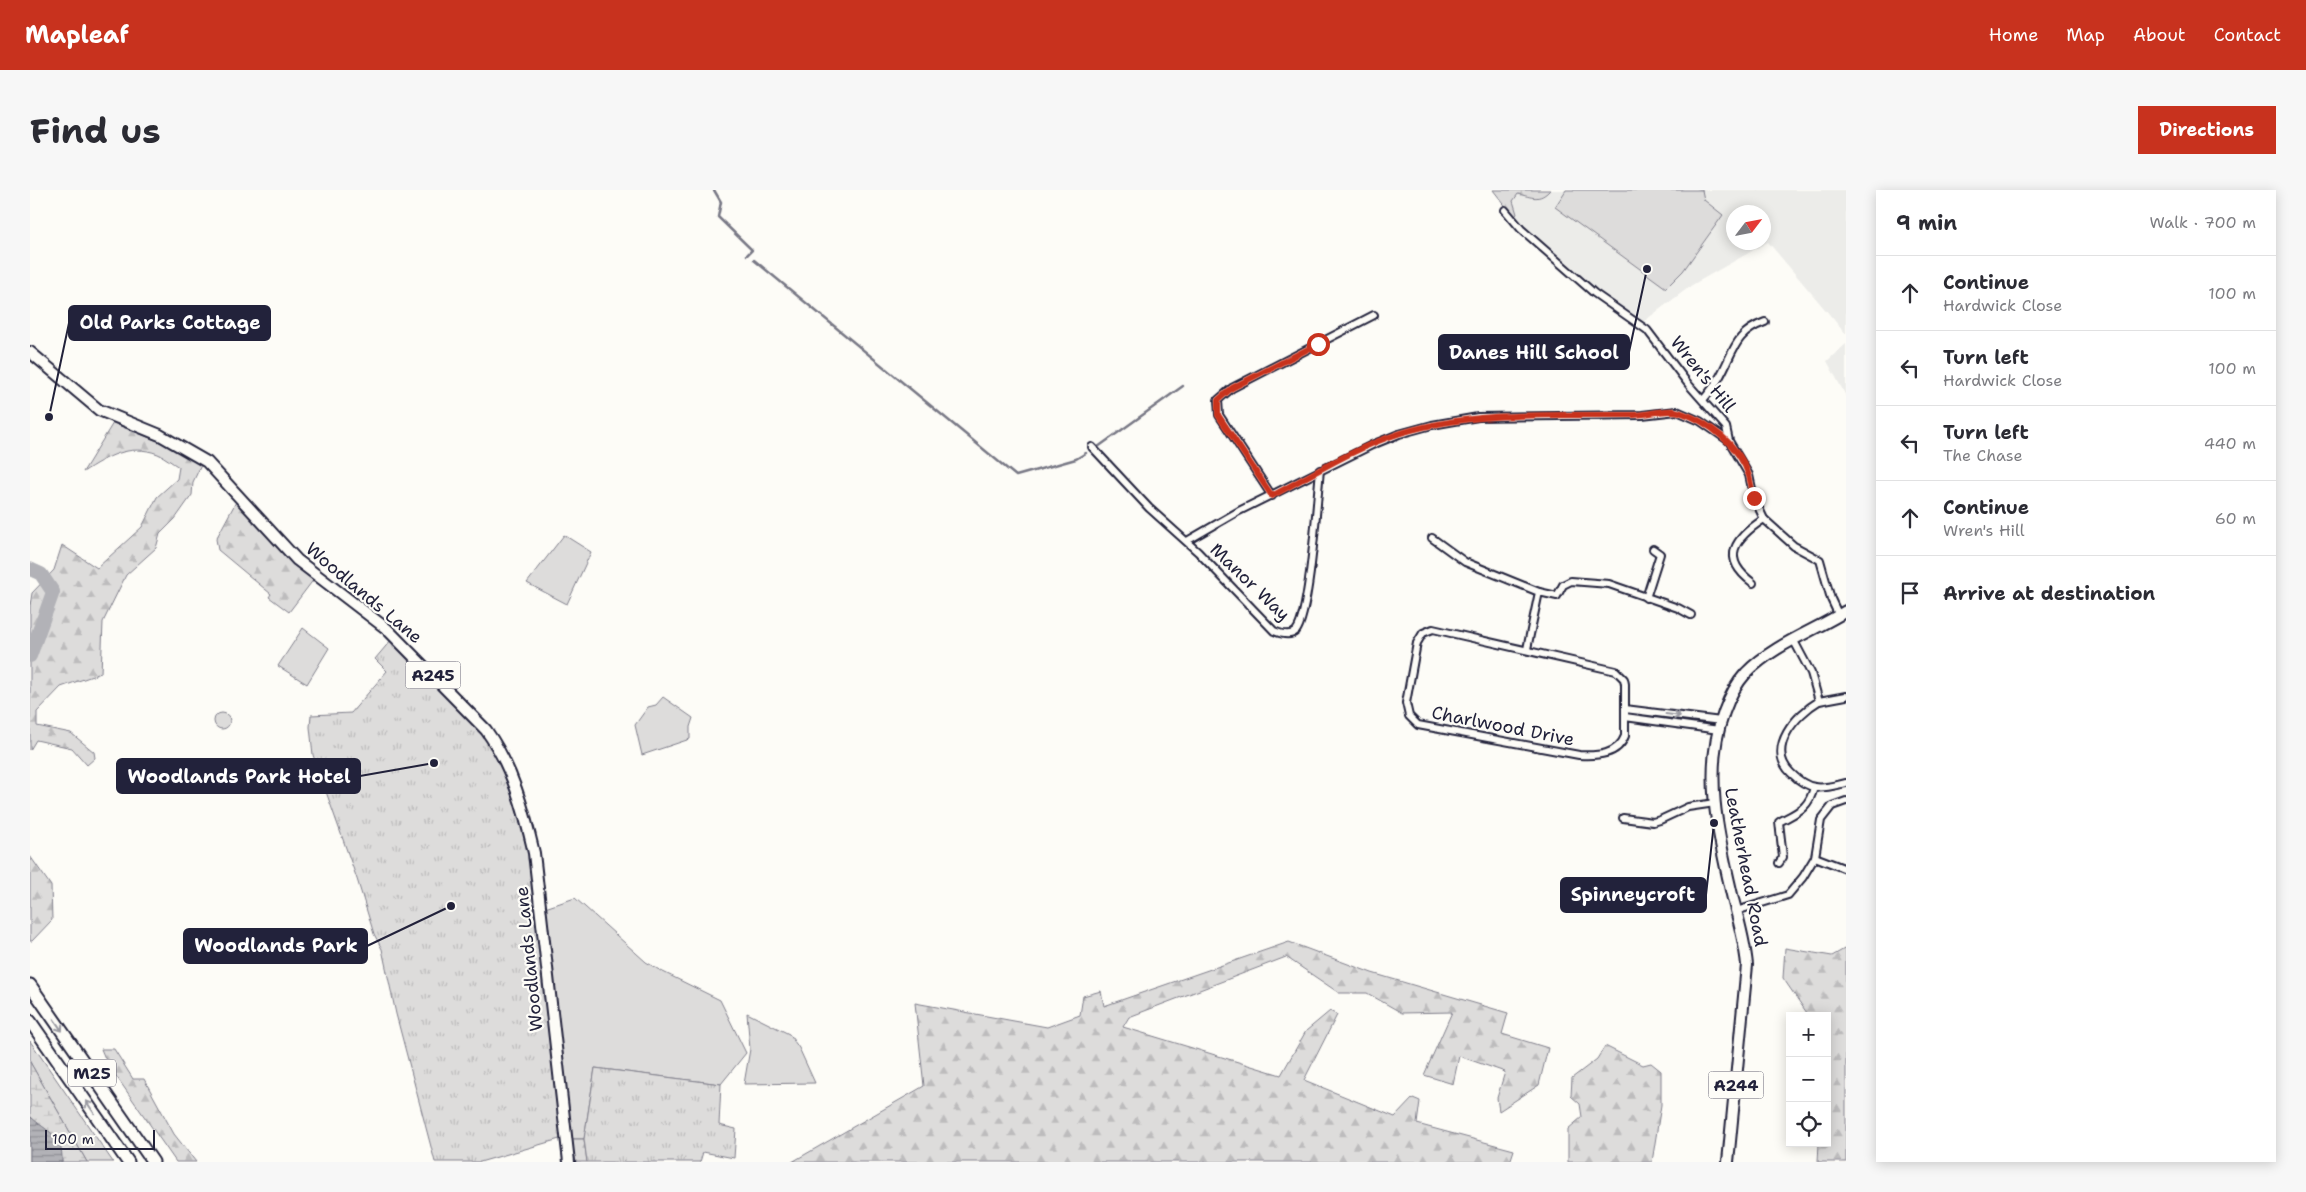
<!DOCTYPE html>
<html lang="en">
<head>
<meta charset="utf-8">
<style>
	:root { --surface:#fff; --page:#f7f7f7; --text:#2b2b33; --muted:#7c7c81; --line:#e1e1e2; --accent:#c8321e }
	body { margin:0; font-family:"Shantell Sans",sans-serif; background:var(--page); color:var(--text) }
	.controls { position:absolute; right:15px; bottom:15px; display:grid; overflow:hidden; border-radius:0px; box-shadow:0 2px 12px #0003 }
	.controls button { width:45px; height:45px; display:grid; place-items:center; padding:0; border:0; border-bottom:1px solid var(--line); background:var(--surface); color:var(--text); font:25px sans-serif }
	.compass { position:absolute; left:1696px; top:15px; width:45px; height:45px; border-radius:50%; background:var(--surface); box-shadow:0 2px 12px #0003; rotate:58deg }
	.scale { position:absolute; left:15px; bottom:12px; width:110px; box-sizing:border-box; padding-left:5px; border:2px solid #22223b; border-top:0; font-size:14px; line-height:18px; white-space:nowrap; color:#22223b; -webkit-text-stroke:4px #fdfcf7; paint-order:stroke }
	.stop { position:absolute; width:15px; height:15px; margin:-11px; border:4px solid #c8321e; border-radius:50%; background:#fff }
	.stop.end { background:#c8321e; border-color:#fff; box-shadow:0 1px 5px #0008 }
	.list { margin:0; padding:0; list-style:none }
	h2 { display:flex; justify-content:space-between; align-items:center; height:65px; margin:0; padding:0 20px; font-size:21px }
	h2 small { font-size:16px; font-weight:400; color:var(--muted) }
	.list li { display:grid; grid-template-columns:32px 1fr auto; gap:15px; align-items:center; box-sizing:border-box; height:75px; padding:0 20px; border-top:1px solid var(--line) }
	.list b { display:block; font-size:19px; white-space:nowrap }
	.list p { margin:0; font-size:16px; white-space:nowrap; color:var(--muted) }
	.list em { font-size:16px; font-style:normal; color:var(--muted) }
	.icon { flex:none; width:28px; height:28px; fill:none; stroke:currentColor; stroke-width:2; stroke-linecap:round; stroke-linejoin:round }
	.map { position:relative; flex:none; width:1816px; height:972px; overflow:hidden; border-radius:0px }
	header { display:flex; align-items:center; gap:30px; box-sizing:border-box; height:70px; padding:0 25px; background:var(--accent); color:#fff }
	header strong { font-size:24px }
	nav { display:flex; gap:28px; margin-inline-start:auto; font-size:18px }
	.intro { display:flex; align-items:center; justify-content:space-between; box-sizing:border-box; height:120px; padding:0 30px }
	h1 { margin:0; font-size:35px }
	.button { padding:12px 22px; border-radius:0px; background:var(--accent); color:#fff; font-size:18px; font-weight:700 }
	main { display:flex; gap:30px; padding:0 30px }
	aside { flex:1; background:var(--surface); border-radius:0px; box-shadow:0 2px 12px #0003 }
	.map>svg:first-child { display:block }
	.built { fill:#ecece9; fill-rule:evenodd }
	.grass { fill:#dddcdb; stroke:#807f8b }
	.forest { fill:url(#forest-firs); stroke:#807f8b }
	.wetland { fill:url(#wetland-marsh); stroke:#807f8b }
	.park { fill:url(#park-tufts); stroke:#807f8b }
	.water { fill:url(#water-rules); stroke:#787885 }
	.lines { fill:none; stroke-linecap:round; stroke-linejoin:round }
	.stream { stroke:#787885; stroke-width:2.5 }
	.river { stroke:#b2b2b7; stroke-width:14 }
	.street-casing { stroke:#22223b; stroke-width:10 }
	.primary-casing { stroke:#22223b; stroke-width:14 }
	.highway-casing { stroke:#22223b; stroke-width:15 }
	.street { stroke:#fdfcf7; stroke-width:6 }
	.primary { stroke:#fdfcf7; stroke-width:10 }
	.highway { stroke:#fdfcf7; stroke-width:11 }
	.oneway { stroke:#9a9aa2 }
	.route { stroke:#c8321e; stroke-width:6 }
	.labels { text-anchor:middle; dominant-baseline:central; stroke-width:4.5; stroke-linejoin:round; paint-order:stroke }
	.shield { fill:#fdfcf7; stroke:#646373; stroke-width:1 }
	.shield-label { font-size:16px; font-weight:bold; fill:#22223b }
	.street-label { font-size:18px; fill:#22223b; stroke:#fdfcf7 }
	.leader { fill:none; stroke:#22223b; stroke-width:2 }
	.callout-dot { fill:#22223b; stroke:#fdfcf7; stroke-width:2 }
	.callout { fill:#22223b; stroke:#22223b; stroke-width:2 }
	.callout-label { font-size:19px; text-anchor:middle; font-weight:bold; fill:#fff }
</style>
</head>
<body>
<header>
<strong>Mapleaf</strong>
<nav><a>Home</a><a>Map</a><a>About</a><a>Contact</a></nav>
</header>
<div class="intro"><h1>Find us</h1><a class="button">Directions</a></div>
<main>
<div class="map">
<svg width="1816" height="972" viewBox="0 0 1816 972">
	<defs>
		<pattern id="forest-firs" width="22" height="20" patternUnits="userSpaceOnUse" patternTransform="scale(1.25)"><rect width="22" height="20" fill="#dddcdb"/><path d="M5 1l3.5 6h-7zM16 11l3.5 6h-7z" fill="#bdbcbd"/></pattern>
		<pattern id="wetland-marsh" width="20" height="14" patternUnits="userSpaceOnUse" patternTransform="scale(1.25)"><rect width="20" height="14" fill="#dddcdb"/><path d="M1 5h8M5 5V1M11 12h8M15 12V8" fill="none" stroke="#bdbcbd"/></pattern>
		<pattern id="park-tufts" width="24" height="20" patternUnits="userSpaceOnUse" patternTransform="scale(1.25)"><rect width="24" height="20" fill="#dddcdb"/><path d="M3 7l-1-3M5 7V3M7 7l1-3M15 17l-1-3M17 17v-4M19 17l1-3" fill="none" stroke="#bdbcbd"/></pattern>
		<pattern id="water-rules" width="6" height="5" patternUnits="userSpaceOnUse" patternTransform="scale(1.25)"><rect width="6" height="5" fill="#b2b2b7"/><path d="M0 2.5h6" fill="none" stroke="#909096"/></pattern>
	</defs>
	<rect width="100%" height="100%" fill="#fdfcf7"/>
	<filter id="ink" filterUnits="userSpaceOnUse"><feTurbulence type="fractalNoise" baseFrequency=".02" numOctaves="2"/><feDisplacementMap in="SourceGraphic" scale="10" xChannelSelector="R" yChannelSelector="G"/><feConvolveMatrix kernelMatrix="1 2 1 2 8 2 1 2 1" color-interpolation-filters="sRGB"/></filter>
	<g filter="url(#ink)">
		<g class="built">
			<path d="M 1463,0 L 1816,0 L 1816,144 L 1738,52 L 1662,95 L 1613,132 L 1562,96 L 1489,34 ZM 1704,22 L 1734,22 L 1734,52 L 1704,52 Z"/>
			<path d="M 1816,154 L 1816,206 L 1797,171 Z"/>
		</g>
		<g class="grass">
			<path d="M 1536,0 L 1672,0 L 1674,10 L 1693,25 L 1653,81 L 1636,98 L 1525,17 Z"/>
			<path d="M 534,345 L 561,362 L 537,414 L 497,393 Z"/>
			<path d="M 273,438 L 299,458 L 277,494 L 248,476 Z"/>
			<path d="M 633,507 L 663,528 L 660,537 L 660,549 L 612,565 L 605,535 L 618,517 L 626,515 Z"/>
			<circle cx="192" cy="531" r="8"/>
			<path d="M 545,708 L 616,772 L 631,781 L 690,810 L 716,863 L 691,894 L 565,878 L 554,949 L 541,949 L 515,718 Z"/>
			<path d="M 717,823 L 759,844 L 769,858 L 785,893 L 714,894 L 720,859 Z"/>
			<path d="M 0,851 L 83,972 L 57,972 L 0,872 Z"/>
		</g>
		<g class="forest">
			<path d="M 1463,0 L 1520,0 C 1509,12 1502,7 1488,4 L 1483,11 L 1487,24 L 1484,27 Z"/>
			<path d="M 83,233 L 157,263 L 172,273 L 163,292 L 162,305 L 145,329 L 130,344 L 126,358 L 96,385 L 73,432 L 71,483 L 31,497 L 7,522 L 7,536 L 41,543 L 64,562 L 65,568 L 57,575 L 42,558 L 6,550 L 0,560 L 0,416 L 2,403 L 24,380 L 32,355 L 67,378 L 112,337 L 127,307 L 147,289 L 149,277 C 142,273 135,267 128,264 C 100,253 76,267 53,282 Z"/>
			<path d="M 207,310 L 284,389 L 259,422 L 239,407 L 241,404 L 188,360 L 186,349 Z"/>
			<path d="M 0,666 L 21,696 L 22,730 L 2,751 L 0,751 Z"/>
			<path d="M 1259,752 L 1342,783 L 1478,823 L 1472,844 L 1518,858 L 1509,895 L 1469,921 L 1467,908 L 1475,882 L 1429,866 L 1423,894 L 1394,885 L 1422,822 L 1372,823 L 1337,803 L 1309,803 L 1256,767 L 1099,827 L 1093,837 L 1251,885 L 1276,841 L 1300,821 L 1307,825 L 1274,890 L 1365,927 L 1383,908 L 1390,911 L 1387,934 L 1484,960 L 1480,972 L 762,972 L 894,896 L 885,813 L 1017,837 L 1050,825 L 1053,806 L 1071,801 L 1074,816 Z"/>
			<path d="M 1755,758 L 1802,766 L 1816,758 L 1816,972 L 1788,972 L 1789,953 L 1797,953 L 1797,826 L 1779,826 L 1753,788 Z"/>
			<path d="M 1575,856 L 1613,875 L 1621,873 L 1631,881 L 1631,915 L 1622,972 L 1538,972 L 1538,939 L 1552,927 L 1550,914 L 1541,906 L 1542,888 L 1567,869 Z"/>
			<path d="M 71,859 L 84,859 L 103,889 L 114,889 L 144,944 L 166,972 L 146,972 L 77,873 Z"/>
			<path d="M 541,949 L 554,949 L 557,972 L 546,972 Z"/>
		</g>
		<path class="wetland" d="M 0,872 L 57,972 L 0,972 Z"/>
		<g class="park">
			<path d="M 361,450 L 416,504 L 455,547 L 466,565 L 488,619 L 501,672 L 533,948 L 450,972 L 405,972 L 366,824 L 352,759 L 344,744 L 327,689 L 283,565 L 280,537 L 281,525 L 321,523 L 357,481 L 345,469 Z"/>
			<path d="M 565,878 L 691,894 L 689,935 L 706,939 L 704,968 L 673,962 L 670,972 L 557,972 L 554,949 Z"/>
		</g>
		<path class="water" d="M 0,926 C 17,943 33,943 32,972 L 0,972 Z"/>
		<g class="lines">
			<g class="stream">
				<path d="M 684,0 L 691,12 L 688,27 L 722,60 L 717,65"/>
				<path d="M 724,70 L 986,286 L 1046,269 L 1056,263"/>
				<path d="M 1068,257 L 1153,196"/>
			</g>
			<path class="river" d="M 0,379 L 11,384 L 23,402 L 0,466"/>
			<defs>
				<g id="street">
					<path d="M 1475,20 L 1491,39 L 1564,103 L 1617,140 L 1659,195 L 1696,237 L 1699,251 L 1719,285 L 1724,308 L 1734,329 L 1764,356 L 1790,370 L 1801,409 L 1809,426"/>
					<path d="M 1673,210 C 1679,203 1685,195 1689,188 C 1704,162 1704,143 1735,132"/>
					<path d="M 1062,257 L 1119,318 L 1168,362 L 1244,441 C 1251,444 1260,447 1266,441 C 1280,424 1287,308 1290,280"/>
					<path d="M 1242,306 L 1189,225 L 1188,210 L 1202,198 L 1344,125"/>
					<path d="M 1402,348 L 1435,372 L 1509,402 L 1497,459"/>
					<path d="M 1157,351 L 1209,321 L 1342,255 L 1369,244 L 1402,235 L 1448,227 L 1612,225 L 1647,221 L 1670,231 L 1699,251"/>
					<path d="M 1723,393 C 1689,368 1705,348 1734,329"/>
					<path d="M 1509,402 L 1527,406 L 1533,395 L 1541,391 L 1579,394 L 1648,418 L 1661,425"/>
					<path d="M 1616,408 L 1630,364 L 1623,359"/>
					<path d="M 1403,439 L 1586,481 L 1594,489 L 1595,494 L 1595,546 C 1588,565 1567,566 1549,565 L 1388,535 L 1379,526 L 1376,513 L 1387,453 L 1393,443 Z"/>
					<path d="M 1764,451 L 1781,483 L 1789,511 C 1767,524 1735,558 1761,583 C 1767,589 1776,596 1785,597 C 1795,599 1806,595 1816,593"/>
					<path d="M 1789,511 L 1816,506"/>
					<path d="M 1595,519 L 1691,531"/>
					<path d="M 1595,527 L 1689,540"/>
					<path d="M 1593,628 L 1623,632 L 1630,630 L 1658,617 L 1685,613"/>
					<path d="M 1785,667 L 1816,679"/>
					<path d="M 1749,673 L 1753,667 L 1749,632 C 1767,622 1779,619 1784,597"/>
					<path d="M 1706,721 L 1758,705 L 1773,687 L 1785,667 L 1791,630 L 1802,616 L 1816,611"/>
				</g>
				<g id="primary">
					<path d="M 0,162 L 69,220 L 130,245 L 177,272 L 267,370 L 357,439 L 456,540 C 482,576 494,620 504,663 L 539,972"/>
					<path d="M 1698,972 L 1717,775 C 1715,753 1709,731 1703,709 C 1689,649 1672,582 1694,522 C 1699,508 1706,494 1716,483 C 1743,455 1784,441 1816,421"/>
				</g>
				<g id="highway">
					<path d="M 0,795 L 123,972"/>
					<path d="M 0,831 L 98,972"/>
				</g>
			</defs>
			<use href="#street" class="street-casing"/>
			<use href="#primary" class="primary-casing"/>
			<use href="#highway" class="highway-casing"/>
			<use href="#street" class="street"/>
			<use href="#primary" class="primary"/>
			<use href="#highway" class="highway"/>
		</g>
		<defs><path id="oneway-shaft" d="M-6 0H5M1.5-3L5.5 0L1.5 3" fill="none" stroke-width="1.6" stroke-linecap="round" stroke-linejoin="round" transform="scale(1.25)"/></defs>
		<g class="oneway">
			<use href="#oneway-shaft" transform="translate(1643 525) rotate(7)"/>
			<use href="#oneway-shaft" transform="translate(28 835) rotate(55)"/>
			<use href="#oneway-shaft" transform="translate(60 917) rotate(-124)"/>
		</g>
	</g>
	<g class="lines" filter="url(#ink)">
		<path class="route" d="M 1288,154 L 1202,198 L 1188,210 L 1188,225 L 1242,306 C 1283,284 1326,257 1371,243 C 1446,220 1526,226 1604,225 C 1618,225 1637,218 1649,222 C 1678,231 1710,256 1719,286 C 1721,293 1722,301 1724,308"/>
	</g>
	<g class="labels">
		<g class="shield">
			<rect x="375.5" y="471.5" width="55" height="27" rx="4"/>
			<rect x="38" y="869.5" width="48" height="27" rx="4"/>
			<rect x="1678.5" y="881.5" width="55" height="27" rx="4"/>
		</g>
		<g class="shield-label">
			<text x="403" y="485">A245</text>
			<text x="62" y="883">M25</text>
			<text x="1706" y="895">A244</text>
		</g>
		<g class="street-label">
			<text transform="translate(1673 184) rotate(51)">Wren's Hill</text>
			<text transform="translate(1220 392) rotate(44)">Manor Way</text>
			<text transform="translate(334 403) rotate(40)">Woodlands Lane</text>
			<text transform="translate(1473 536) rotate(11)">Charlwood Drive</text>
			<text transform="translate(1716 677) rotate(79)">Leatherhead Road</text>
			<text transform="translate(499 769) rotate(-96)">Woodlands Lane</text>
		</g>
	</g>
	<path class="leader" d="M19 227L39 133M1617 79L1599 162M404 573L330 586M1684 633L1676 705M421 716L337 756"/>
	<g class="callout-dot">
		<circle cx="19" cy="227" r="5"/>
		<circle cx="1617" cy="79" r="5"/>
		<circle cx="404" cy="573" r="5"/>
		<circle cx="1684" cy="633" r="5"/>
		<circle cx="421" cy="716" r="5"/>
	</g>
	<g class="callout">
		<rect x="39" y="116" width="201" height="34" rx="5"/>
		<rect x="1409" y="145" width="190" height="34" rx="5"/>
		<rect x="87" y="569" width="243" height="34" rx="5"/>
		<rect x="1531" y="688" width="145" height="34" rx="5"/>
		<rect x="154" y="739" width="183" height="34" rx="5"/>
	</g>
	<g class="callout-label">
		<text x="140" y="139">Old Parks Cottage</text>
		<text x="1504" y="169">Danes Hill School</text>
		<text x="209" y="593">Woodlands Park Hotel</text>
		<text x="1603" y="711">Spinneycroft</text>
		<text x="246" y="762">Woodlands Park</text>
	</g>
</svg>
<div class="controls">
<button>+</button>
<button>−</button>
<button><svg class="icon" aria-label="locate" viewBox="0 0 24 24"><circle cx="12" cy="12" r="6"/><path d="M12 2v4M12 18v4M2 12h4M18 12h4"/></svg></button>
</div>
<svg class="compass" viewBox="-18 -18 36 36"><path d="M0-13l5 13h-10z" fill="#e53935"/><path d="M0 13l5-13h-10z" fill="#7c7c81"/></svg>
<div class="scale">100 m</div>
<div class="stop" style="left:1288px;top:154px"></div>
<div class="stop end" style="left:1724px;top:308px"></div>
</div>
<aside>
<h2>9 min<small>Walk · 700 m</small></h2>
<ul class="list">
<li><svg class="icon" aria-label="ahead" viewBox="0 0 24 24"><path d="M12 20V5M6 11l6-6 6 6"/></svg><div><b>Continue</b><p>Hardwick Close</p></div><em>100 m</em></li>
<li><svg class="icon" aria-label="left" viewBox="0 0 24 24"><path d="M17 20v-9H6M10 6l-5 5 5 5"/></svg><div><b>Turn left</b><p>Hardwick Close</p></div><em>100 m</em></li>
<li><svg class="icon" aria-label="left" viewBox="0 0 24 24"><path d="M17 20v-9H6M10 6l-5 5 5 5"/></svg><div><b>Turn left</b><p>The Chase</p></div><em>440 m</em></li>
<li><svg class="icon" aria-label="ahead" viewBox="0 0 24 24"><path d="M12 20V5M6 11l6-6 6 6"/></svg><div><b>Continue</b><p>Wren's Hill</p></div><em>60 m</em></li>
<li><svg class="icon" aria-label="arrive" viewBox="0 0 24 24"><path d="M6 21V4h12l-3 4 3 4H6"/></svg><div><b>Arrive at destination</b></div></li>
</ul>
</aside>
</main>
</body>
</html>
